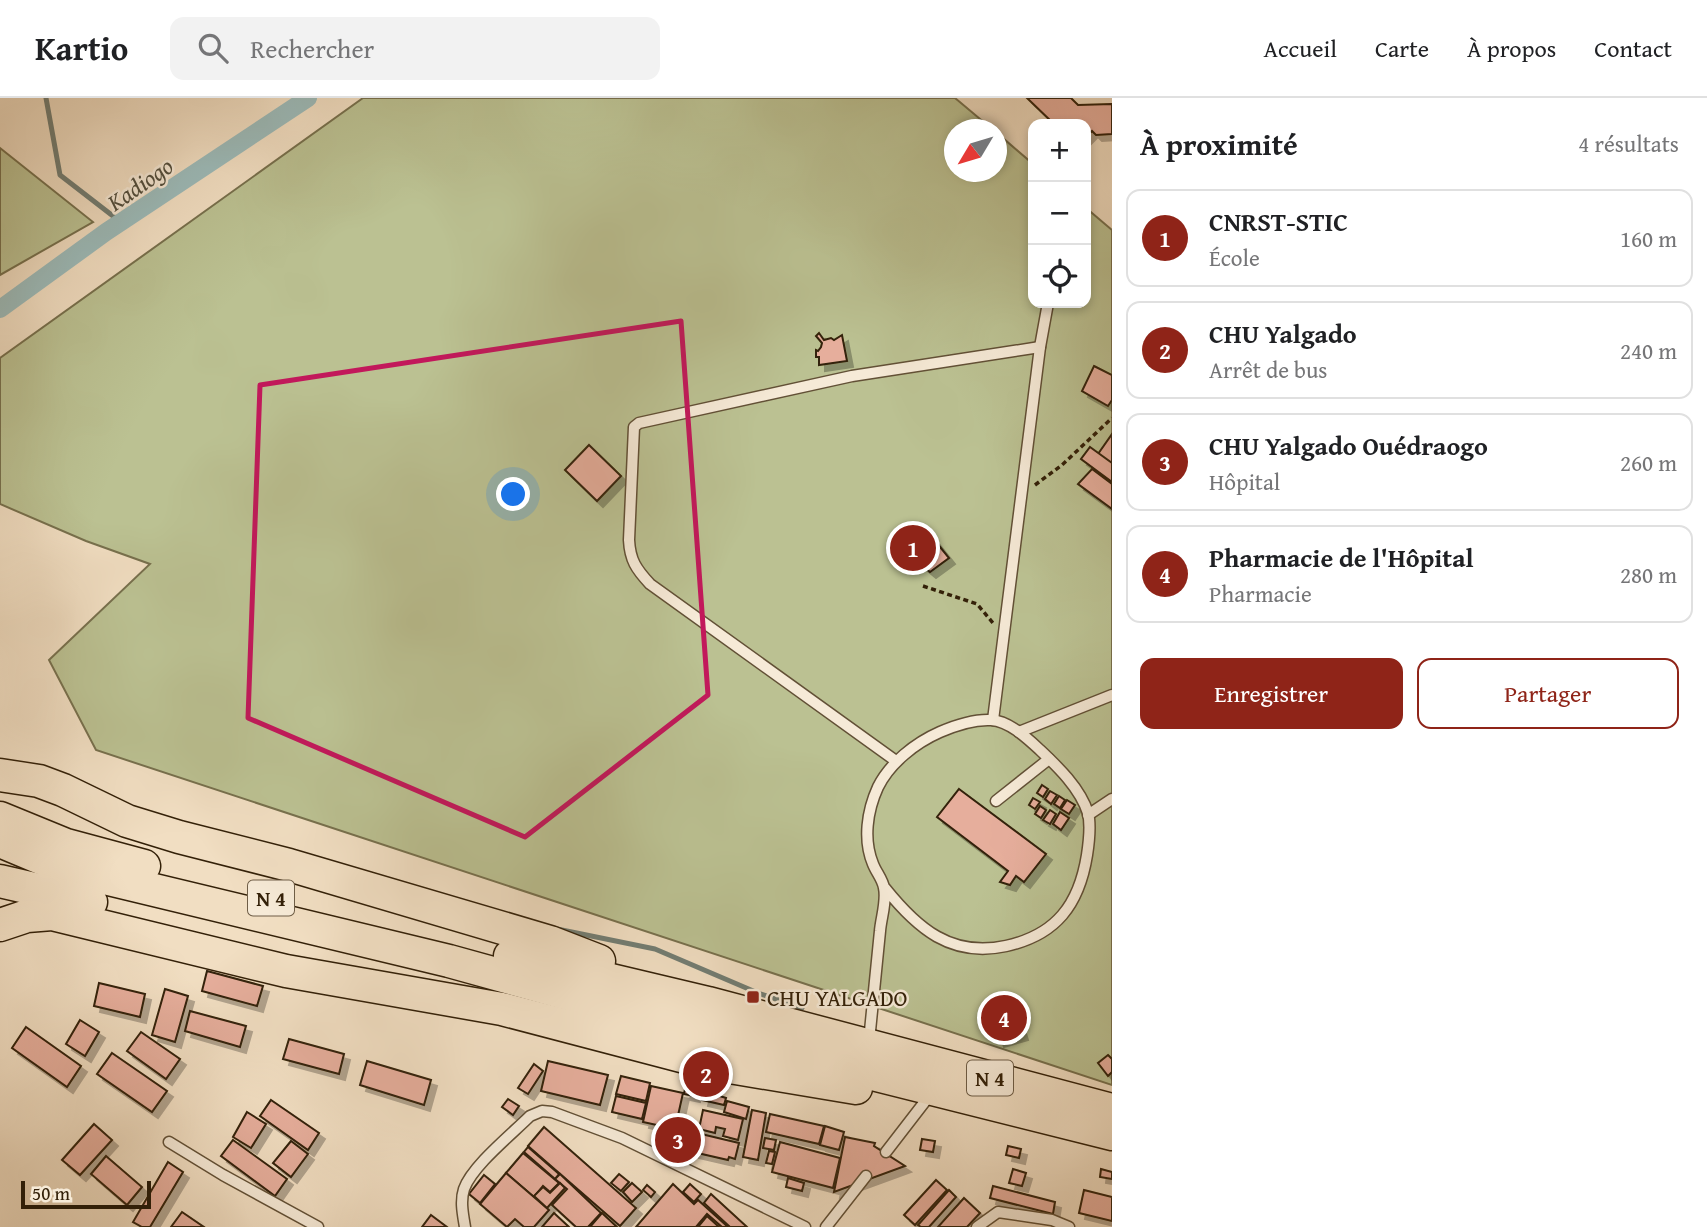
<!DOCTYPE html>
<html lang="fr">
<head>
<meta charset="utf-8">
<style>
	:root { --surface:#fff; --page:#f2f2f2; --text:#202124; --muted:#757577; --line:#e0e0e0; --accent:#8f2418 }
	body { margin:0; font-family:"Gentium Book Plus",serif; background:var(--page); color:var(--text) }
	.controls { position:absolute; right:21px; top:21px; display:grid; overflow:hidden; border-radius:14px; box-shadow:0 4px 10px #0003 }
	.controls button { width:63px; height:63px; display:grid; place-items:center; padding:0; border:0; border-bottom:2px solid var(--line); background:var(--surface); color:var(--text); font:35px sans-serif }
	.compass { position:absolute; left:944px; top:21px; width:63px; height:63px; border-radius:50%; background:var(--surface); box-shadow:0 4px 10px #0003; rotate:232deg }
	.scale { position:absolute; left:21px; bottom:18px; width:130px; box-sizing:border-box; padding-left:7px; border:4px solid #332008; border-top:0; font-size:19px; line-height:24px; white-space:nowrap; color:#332008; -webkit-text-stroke:5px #f6ead7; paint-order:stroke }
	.you { position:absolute; left:514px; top:397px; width:24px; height:24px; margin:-18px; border:5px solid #fff; border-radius:50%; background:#1a73e8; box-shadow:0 0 0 10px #1a73e833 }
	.badge { display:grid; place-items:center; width:46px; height:46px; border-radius:50%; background:var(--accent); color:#fff; font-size:23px; font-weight:700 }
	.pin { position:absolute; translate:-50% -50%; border:4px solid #fff; box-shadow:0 2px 7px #0006 }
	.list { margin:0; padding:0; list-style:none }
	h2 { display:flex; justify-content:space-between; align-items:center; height:91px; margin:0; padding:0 28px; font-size:30px }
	h2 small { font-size:23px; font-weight:400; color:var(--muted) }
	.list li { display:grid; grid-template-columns:46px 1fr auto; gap:21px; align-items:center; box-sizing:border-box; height:98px; margin:0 14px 14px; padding:0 14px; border:2px solid var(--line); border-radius:14px }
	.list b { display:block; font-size:26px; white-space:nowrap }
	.list p { margin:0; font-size:23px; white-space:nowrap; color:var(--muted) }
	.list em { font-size:23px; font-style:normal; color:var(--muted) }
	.actions { display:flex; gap:14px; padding:21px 28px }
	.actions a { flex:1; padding:16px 0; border:2px solid var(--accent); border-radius:14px; text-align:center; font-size:24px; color:var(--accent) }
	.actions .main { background:var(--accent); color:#fff }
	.icon { flex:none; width:38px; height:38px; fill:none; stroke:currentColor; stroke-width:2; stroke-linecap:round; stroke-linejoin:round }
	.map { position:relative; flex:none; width:1112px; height:1129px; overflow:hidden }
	header { display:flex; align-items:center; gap:42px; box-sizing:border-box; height:98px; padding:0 35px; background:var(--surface); border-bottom:2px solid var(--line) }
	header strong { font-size:33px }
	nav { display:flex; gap:38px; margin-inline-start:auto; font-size:24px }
	.search { width:490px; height:63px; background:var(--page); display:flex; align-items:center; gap:18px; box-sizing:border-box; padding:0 24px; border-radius:14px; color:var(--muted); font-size:26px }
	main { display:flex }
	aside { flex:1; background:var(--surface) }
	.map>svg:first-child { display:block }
	.green { fill:#bbc192; stroke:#77704d; stroke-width:2 }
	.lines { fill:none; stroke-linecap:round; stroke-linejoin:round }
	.stream { stroke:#727d73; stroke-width:5 }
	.canal { stroke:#9cbbba; stroke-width:18 }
	.building { fill:#e6ae9c; stroke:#332008; stroke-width:2; filter:url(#shadow) }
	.service-casing { stroke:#625036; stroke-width:13 }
	.trunk-casing { stroke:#332008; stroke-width:35 }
	.path { stroke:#332008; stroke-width:3.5; stroke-dasharray:5 3.5; stroke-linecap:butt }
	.service { stroke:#f6ead7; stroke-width:10 }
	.trunk { stroke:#f1dec2; stroke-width:32 }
	.marked { fill:none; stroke:#c2185b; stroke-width:5; stroke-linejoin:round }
	.poi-dot { fill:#8f2418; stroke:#f6ead7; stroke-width:2.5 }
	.labels { text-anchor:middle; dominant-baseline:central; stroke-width:5; stroke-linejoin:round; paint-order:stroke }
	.shield { fill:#f6ead7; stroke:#6e5d46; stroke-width:2 }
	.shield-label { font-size:21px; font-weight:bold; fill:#332008 }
	.poi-label { font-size:23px; fill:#332008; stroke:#f6ead7; text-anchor:start }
	.water-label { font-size:24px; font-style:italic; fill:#524e3d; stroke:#f6ead7 }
</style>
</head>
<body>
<header>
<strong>Kartio</strong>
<div class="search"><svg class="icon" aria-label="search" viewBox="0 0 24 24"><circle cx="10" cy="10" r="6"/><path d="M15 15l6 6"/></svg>Rechercher</div>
<nav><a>Accueil</a><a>Carte</a><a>À propos</a><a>Contact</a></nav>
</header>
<main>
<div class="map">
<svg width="1112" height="1129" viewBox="0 0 1112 1129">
	<defs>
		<filter id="shadow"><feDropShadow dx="6" dy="6" stdDeviation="0" flood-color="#0004"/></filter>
	</defs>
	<rect width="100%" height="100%" fill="#f1dec2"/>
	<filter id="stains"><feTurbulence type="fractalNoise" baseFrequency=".00286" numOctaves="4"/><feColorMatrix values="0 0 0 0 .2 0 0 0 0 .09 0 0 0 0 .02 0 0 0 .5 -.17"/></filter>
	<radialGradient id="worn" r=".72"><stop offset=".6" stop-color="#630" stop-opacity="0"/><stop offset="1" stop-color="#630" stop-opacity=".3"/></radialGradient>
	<g class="green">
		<path d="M 363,0 L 955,0 L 992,31 L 954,32 L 954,74 L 996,74 L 997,35 L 1033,66 L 1033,205 L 1086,205 L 1086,110 L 1112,132 L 1112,987 L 96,652 L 49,562 L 150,466 L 86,443 L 0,406 L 0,260 Z"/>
		<path d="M 0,50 L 93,124 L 0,177 Z"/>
	</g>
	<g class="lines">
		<g class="stream">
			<path d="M 46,0 L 60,77 L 122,125"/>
			<path d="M 557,831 L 655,851 L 758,895 L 802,910"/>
		</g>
		<path class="canal" d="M 0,211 L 106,134 L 308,0"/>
	</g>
	<g class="building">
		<path d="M 1027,0 L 1071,0 L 1078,7 L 1112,6 L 1112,36 L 1096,37 L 1092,33 L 1086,39 L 1086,26 L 1054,26 Z"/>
		<path d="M 819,235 L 824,242 L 831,240 L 834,242 L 842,237 L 847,263 L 819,267 L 819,259 L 816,259 L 816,252 L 818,253 L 821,249 L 822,245 L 816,238 Z"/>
		<path d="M 1094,268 L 1112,277 L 1112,302 L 1108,308 L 1082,293 Z"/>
		<path d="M 1112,336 L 1112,366 L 1098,356 Z"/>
		<path d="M 589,347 L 621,378 L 597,403 L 565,372 Z"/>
		<path d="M 1090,349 L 1112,365 L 1112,384 L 1081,361 Z"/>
		<path d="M 1092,371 L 1112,386 L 1112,411 L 1078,386 Z"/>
		<path d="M 928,434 L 949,460 L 930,474 L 905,453 Z"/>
		<path d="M 1042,687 L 1048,691 L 1043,699 L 1037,695 Z"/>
		<path d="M 959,691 L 1046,756 L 1024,784 L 1016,778 L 1010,787 L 1000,784 L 1008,773 L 937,719 Z"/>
		<path d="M 1050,693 L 1057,697 L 1051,706 L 1045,701 Z"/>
		<path d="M 1059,698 L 1065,702 L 1060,710 L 1054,706 Z"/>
		<path d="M 1033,700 L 1040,704 L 1035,711 L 1029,707 Z"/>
		<path d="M 1067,702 L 1075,707 L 1069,716 L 1061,711 Z"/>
		<path d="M 1040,708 L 1046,712 L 1041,720 L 1035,716 Z"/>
		<path d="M 1050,712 L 1056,716 L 1050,726 L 1043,722 Z"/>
		<path d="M 1060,714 L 1069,720 L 1061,732 L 1053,726 Z"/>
		<path d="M 207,873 L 263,888 L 257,908 L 202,893 Z"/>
		<path d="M 99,885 L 145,896 L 140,919 L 94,908 Z"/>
		<path d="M 165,891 L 188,898 L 175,944 L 152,937 Z"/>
		<path d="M 1010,897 L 1022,936 L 998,943 L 986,904 Z"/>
		<path d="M 190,913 L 246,928 L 240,949 L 185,933 Z"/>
		<path d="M 80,922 L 99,934 L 85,958 L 66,946 Z"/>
		<path d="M 26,929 L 81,968 L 67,989 L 12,950 Z"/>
		<path d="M 141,934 L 180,961 L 166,981 L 127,953 Z"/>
		<path d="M 289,941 L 344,956 L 339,976 L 283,961 Z"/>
		<path d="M 112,955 L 167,993 L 152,1014 L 97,976 Z"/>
		<path d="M 1108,957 L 1112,961 L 1112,974 L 1108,978 L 1098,965 Z"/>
		<path d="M 367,963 L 431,982 L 424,1007 L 360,987 Z"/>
		<path d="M 548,963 L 608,977 L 600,1007 L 541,993 Z"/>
		<path d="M 534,966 L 543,973 L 528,996 L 518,990 Z"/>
		<path d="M 621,978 L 650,985 L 646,1003 L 616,996 Z"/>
		<path d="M 651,988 L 683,995 L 675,1031 L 643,1024 Z"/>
		<path d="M 685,991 L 695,993 L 694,998 L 684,996 Z"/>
		<path d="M 705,991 L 710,992 L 710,995 L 726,1000 L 724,1007 L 702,1002 Z"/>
		<path d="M 616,998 L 646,1005 L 642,1021 L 612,1014 Z"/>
		<path d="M 508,1001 L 519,1008 L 513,1017 L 502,1009 Z"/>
		<path d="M 271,1002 L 319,1035 L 308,1052 L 260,1018 Z"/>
		<path d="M 727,1003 L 749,1009 L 746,1021 L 724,1014 Z"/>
		<path d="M 703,1012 L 743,1021 L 738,1042 L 723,1038 L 725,1031 L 716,1029 L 715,1035 L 699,1031 Z"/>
		<path d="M 752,1012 L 766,1015 L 758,1062 L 743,1059 Z"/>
		<path d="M 247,1014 L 266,1026 L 251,1050 L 233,1039 Z"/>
		<path d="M 770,1016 L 824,1028 L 819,1046 L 766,1034 Z"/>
		<path d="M 94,1026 L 112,1042 L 80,1077 L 62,1062 Z"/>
		<path d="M 825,1028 L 844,1034 L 839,1052 L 820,1047 Z"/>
		<path d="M 544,1029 L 636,1110 L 620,1128 L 528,1048 Z"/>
		<path d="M 697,1035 L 739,1045 L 735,1061 L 729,1059 L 728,1062 L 693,1054 Z"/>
		<path d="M 845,1039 L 875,1045 L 874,1048 L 905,1068 L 834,1094 Z"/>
		<path d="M 765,1040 L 776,1042 L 774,1052 L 763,1050 Z"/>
		<path d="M 922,1041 L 935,1043 L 933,1054 L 920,1052 Z"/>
		<path d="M 233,1042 L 287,1081 L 275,1098 L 221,1058 Z"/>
		<path d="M 291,1043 L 308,1056 L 291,1079 L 273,1065 Z"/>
		<path d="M 780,1044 L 840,1060 L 833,1090 L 772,1074 Z"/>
		<path d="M 1008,1048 L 1021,1051 L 1019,1060 L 1006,1057 Z"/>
		<path d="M 528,1049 L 559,1076 L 555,1081 L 524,1054 Z"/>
		<path d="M 769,1053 L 775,1054 L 772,1066 L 766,1065 Z"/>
		<path d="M 523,1055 L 559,1085 L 550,1094 L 543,1088 L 534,1099 L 506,1075 Z"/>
		<path d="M 106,1058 L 142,1089 L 127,1107 L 91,1076 Z"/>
		<path d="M 168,1064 L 183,1074 L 150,1129 L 142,1129 L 133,1124 Z"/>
		<path d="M 1013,1071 L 1026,1075 L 1022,1088 L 1009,1085 Z"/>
		<path d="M 1101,1071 L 1112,1074 L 1112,1081 L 1100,1079 Z"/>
		<path d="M 506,1075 L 549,1112 L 534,1129 L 524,1129 L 515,1121 L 507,1129 L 480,1106 Z"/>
		<path d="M 560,1076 L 601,1115 L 588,1129 L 576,1129 L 552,1107 L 567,1091 L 555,1081 Z"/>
		<path d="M 619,1076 L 629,1084 L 621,1093 L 611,1085 Z"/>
		<path d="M 484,1077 L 495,1086 L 480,1105 L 469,1096 Z"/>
		<path d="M 788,1080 L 804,1085 L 802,1093 L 786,1089 Z"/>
		<path d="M 936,1082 L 947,1092 L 915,1127 L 904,1117 Z"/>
		<path d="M 560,1085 L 565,1090 L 547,1110 L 534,1098 L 543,1089 L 550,1095 Z"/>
		<path d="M 632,1085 L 642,1094 L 632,1104 L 623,1094 Z"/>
		<path d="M 673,1086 L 694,1106 L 698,1102 L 728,1129 L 722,1129 L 707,1116 L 696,1129 L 636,1129 Z"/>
		<path d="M 690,1086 L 701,1096 L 694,1104 L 683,1094 Z"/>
		<path d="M 647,1087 L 655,1094 L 651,1099 L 643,1092 Z"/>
		<path d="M 993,1088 L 1055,1104 L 1053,1116 L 990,1100 Z"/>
		<path d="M 949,1092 L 956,1099 L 929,1129 L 921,1129 L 918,1127 Z"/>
		<path d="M 1084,1092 L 1112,1099 L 1112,1123 L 1079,1115 Z"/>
		<path d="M 711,1096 L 747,1129 L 730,1129 L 704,1105 Z"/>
		<path d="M 964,1100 L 980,1115 L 967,1129 L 938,1129 Z"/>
		<path d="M 182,1114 L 204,1129 L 171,1129 Z"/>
		<path d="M 554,1115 L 569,1129 L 542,1129 Z"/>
		<path d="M 602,1115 L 617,1129 L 590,1129 Z"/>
		<path d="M 431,1117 L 447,1129 L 422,1129 Z"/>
		<path d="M 707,1118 L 719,1129 L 698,1129 Z"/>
	</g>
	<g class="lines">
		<defs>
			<g id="service">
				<path d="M 993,622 L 1040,249 L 1048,205"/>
				<path d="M 1019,634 L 1112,597"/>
				<path d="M 896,663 L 650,486 C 636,471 630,462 629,442 L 634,329 L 639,325 L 852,278 L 1040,249"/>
				<path d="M 996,703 L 1049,661"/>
				<path d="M 1088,717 L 1112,701"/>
				<path d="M 869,943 C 873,906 876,870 880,833 C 881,820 887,803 884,790 C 883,782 876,774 873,766 C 863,742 867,713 878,689 C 890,665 915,645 940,634 C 956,627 973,621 991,622 C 1009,623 1027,640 1040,652 C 1058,669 1080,690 1088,715 C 1091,727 1089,744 1087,757 C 1079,807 1056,837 1006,848 C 951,860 917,830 885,790"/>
				<path d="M 169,1044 L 223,1077 L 318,1129"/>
				<path d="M 886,1054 L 930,997"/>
				<path d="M 465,1129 C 463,1117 460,1103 464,1091 C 472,1068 512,1036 530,1018 L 542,1013 L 552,1014 L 622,1040 L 805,1129"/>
				<path d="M 826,1129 L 866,1078"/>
				<path d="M 977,1129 L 998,1114 L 1052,1122 L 1069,1129"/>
			</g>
			<g id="trunk">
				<path d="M 0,677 L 39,683 L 63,692 L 127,723 L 179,739 L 289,767 L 550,844 L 599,863"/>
				<path d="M 0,720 L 66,747 L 144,768"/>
				<path d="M 0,743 L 67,771 L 449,863 L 701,933 L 1112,1036"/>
				<path d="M 0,783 L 91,804"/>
				<path d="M 0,827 L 27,818 L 52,816 L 286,873 L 502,911 L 712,966 L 856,990"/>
				<path d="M 510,858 L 708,905 L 1112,1012"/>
			</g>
		</defs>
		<use href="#service" class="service-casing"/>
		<use href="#trunk" class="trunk-casing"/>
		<g class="path">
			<path d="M 1035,387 L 1062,367 L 1112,320"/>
			<path d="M 923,488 L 977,506 L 993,525"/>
		</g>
		<use href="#service" class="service"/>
		<use href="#trunk" class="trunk"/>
	</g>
	<path class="marked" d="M 681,223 L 708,597 L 525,739 L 248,620 L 260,287 Z"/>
	<rect class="poi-dot" x="746" y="892" width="14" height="14" rx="3.5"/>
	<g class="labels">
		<g class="shield">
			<rect x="248" y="782.5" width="46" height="35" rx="5"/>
			<rect x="967" y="962.5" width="46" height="35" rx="5"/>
		</g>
		<g class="shield-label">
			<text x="271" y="800">N 4</text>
			<text x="990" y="980">N 4</text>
		</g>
		<g class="poi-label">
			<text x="767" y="899">CHU YALGADO</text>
		</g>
		<g class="water-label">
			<text transform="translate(140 86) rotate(-35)">Kadiogo</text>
		</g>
	</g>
	<rect width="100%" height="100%" filter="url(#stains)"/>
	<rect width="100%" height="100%" fill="url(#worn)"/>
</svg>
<div class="controls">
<button>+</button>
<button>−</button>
<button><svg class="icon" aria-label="locate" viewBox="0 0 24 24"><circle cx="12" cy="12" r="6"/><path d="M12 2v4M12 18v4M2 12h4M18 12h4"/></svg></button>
</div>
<svg class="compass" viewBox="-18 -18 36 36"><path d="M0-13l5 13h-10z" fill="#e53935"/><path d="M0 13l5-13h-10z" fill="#757577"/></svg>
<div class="scale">50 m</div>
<div class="you"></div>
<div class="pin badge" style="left:913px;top:450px">1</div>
<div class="pin badge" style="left:706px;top:976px">2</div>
<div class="pin badge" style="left:678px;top:1042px">3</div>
<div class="pin badge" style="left:1004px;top:920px">4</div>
</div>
<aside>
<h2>À proximité<small>4 résultats</small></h2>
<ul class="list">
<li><span class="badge">1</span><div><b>CNRST-STIC</b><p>École</p></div><em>160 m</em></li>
<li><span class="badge">2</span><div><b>CHU Yalgado</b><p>Arrêt de bus</p></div><em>240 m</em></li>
<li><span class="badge">3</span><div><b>CHU Yalgado Ouédraogo</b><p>Hôpital</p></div><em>260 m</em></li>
<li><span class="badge">4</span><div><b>Pharmacie de l'Hôpital</b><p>Pharmacie</p></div><em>280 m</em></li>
</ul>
<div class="actions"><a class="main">Enregistrer</a><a>Partager</a></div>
</aside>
</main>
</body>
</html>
